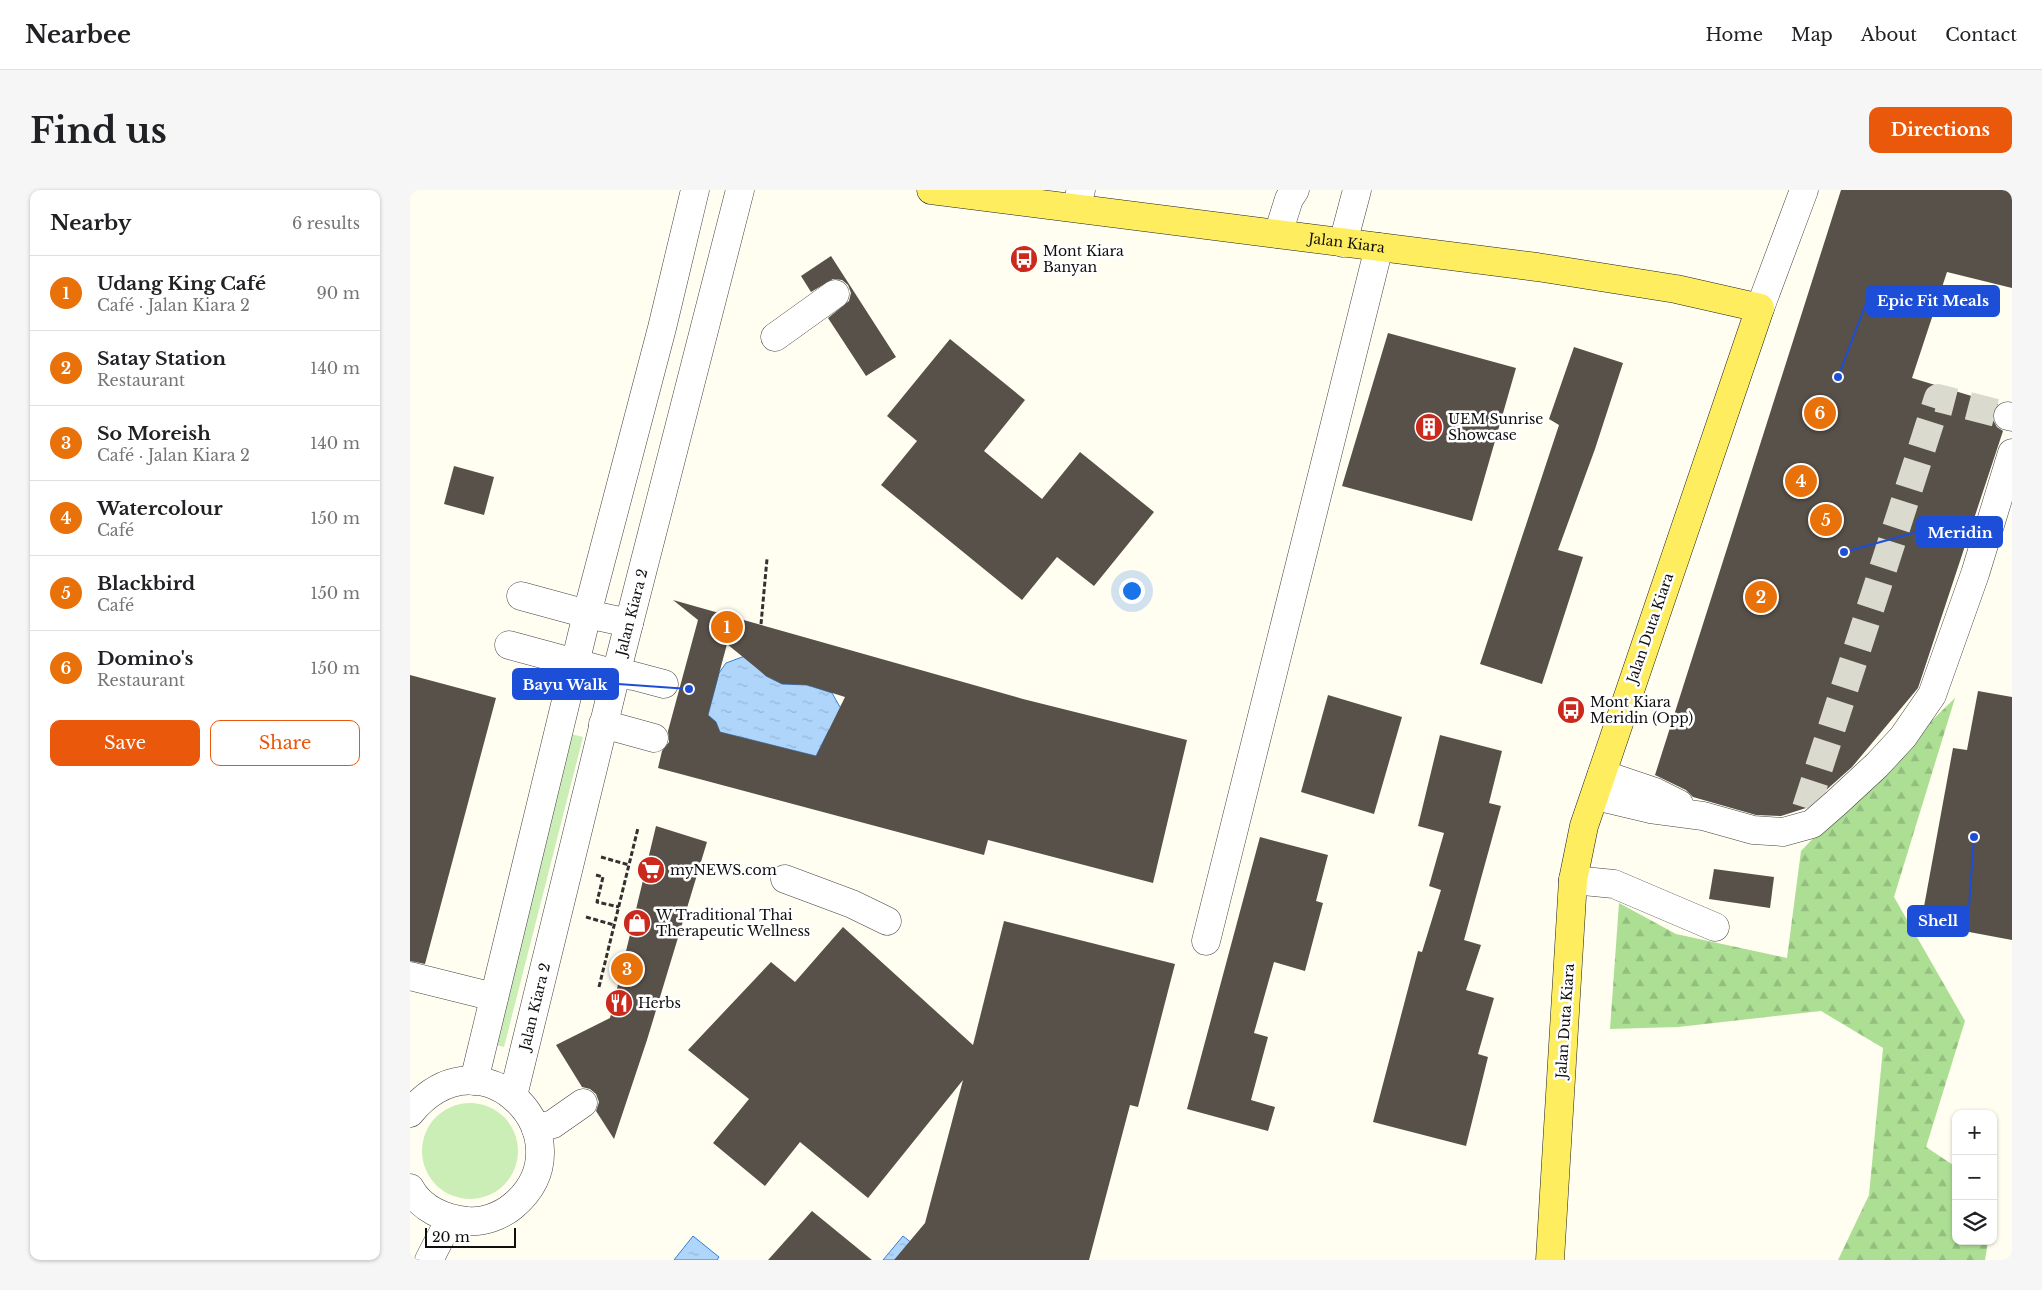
<!DOCTYPE html>
<html lang="en">
<head>
<meta charset="utf-8">
<style>
	:root { --surface:#fff; --page:#f6f6f6; --text:#202124; --muted:#757577; --line:#e0e0e0; --accent:#ea580c }
	body { margin:0; font-family:"Libre Baskerville",serif; background:var(--page); color:var(--text) }
	.controls { position:absolute; right:15px; bottom:15px; display:grid; overflow:hidden; border-radius:10px; box-shadow:0 1px 4px #0004 }
	.controls button { width:45px; height:45px; display:grid; place-items:center; padding:0; border:0; border-bottom:1px solid var(--line); background:var(--surface); color:var(--text); font:25px sans-serif }
	.scale { position:absolute; left:15px; bottom:12px; width:91px; box-sizing:border-box; padding-left:5px; border:2px solid #0f0f0f; border-top:0; font-size:14px; line-height:18px; white-space:nowrap; color:#0f0f0f; -webkit-text-stroke:4px #fff; paint-order:stroke }
	.you { position:absolute; left:721px; top:400px; width:18px; height:18px; margin:-12px; border:4px solid #fff; border-radius:50%; background:#1a73e8; box-shadow:0 0 0 8px #1a73e833 }
	.badge { display:grid; place-items:center; width:32px; height:32px; border-radius:50%; background:var(--accent); color:#fff; font-size:16px; font-weight:700 }
	.pin { position:absolute; translate:-50% -50%; border:2px solid #fff; box-shadow:0 1px 5px #0006 }
	.list { margin:0; padding:0; list-style:none }
	h2 { display:flex; justify-content:space-between; align-items:center; height:65px; margin:0; padding:0 20px; font-size:21px }
	h2 small { font-size:16px; font-weight:400; color:var(--muted) }
	.list li { display:grid; grid-template-columns:32px 1fr auto; gap:15px; align-items:center; box-sizing:border-box; height:75px; padding:0 20px; border-top:1px solid var(--line) }
	.list b { display:block; font-size:19px; white-space:nowrap }
	.list p { margin:0; font-size:16px; white-space:nowrap; color:var(--muted) }
	.list em { font-size:16px; font-style:normal; color:var(--muted) }
	.actions { display:flex; gap:10px; padding:15px 20px }
	.actions a { flex:1; padding:11px 0; border:1px solid var(--accent); border-radius:10px; text-align:center; font-size:18px; color:var(--accent) }
	.actions .main { background:var(--accent); color:#fff }
	.icon { flex:none; width:28px; height:28px; fill:none; stroke:currentColor; stroke-width:2; stroke-linecap:round; stroke-linejoin:round }
	.map { position:relative; flex:none; width:1602px; height:1070px; overflow:hidden; border-radius:10px }
	header { display:flex; align-items:center; gap:30px; box-sizing:border-box; height:70px; padding:0 25px; background:var(--surface); border-bottom:1px solid var(--line) }
	header strong { font-size:24px }
	nav { display:flex; gap:28px; margin-inline-start:auto; font-size:18px }
	.intro { display:flex; align-items:center; justify-content:space-between; box-sizing:border-box; height:120px; padding:0 30px }
	h1 { margin:0; font-size:35px }
	.button { padding:12px 22px; border-radius:10px; background:var(--accent); color:#fff; font-size:18px; font-weight:700 }
	main { display:flex; gap:30px; padding:0 30px }
	aside { flex:1; background:var(--surface); border-radius:10px; box-shadow:0 1px 4px #0004 }
	.map>svg:first-child { display:block }
	.grass { fill:#cbedb6 }
	.forest { fill:url(#forest-firs) }
	.water { fill:url(#water-ripples); stroke:#317fd8 }
	.building { fill:#58514a; fill-rule:evenodd }
	.lines { fill:none; stroke-linecap:round; stroke-linejoin:round }
	.minor-tunnel { stroke:#dbdace; stroke-width:28; stroke-dasharray:28 14; stroke-linecap:butt }
	.minor-casing { stroke:#424242; stroke-width:29 }
	.major-casing { stroke:#202020; stroke-width:29 }
	.path { stroke:#313131; stroke-width:3; stroke-dasharray:5 2.5; stroke-linecap:butt }
	.minor { stroke:#fff; stroke-width:28 }
	.major { stroke:#ffed60; stroke-width:28 }
	.labels { text-anchor:middle; dominant-baseline:central; stroke-width:5; stroke-linejoin:round; paint-order:stroke }
	.street-label { font-size:14px; fill:#0f0f0f; stroke:#fff }
	.poi-label { font-size:14px; fill:#0f0f0f; stroke:#fff; text-anchor:start }
	.leader { fill:none; stroke:#1d4ed8; stroke-width:2 }
	.callout-dot { fill:#1d4ed8; stroke:#fff; stroke-width:2 }
	.callout { fill:#1d4ed8; stroke:#1d4ed8; stroke-width:2 }
	.callout-label { font-size:15px; text-anchor:middle; font-weight:bold; fill:#fff }
</style>
</head>
<body>
<header>
<strong>Nearbee</strong>
<nav><a>Home</a><a>Map</a><a>About</a><a>Contact</a></nav>
</header>
<div class="intro"><h1>Find us</h1><a class="button">Directions</a></div>
<main>
<aside>
<h2>Nearby<small>6 results</small></h2>
<ul class="list">
<li><span class="badge" style="background:#e8710a">1</span><div><b>Udang King Café</b><p>Café · Jalan Kiara 2</p></div><em>90 m</em></li>
<li><span class="badge" style="background:#e8710a">2</span><div><b>Satay Station</b><p>Restaurant</p></div><em>140 m</em></li>
<li><span class="badge" style="background:#e8710a">3</span><div><b>So Moreish</b><p>Café · Jalan Kiara 2</p></div><em>140 m</em></li>
<li><span class="badge" style="background:#e8710a">4</span><div><b>Watercolour</b><p>Café</p></div><em>150 m</em></li>
<li><span class="badge" style="background:#e8710a">5</span><div><b>Blackbird</b><p>Café</p></div><em>150 m</em></li>
<li><span class="badge" style="background:#e8710a">6</span><div><b>Domino's</b><p>Restaurant</p></div><em>150 m</em></li>
</ul>
<div class="actions"><a class="main">Save</a><a>Share</a></div>
</aside>
<div class="map">
<svg width="1602" height="1070" viewBox="0 0 1602 1070">
	<defs>
		<pattern id="forest-firs" width="22" height="20" patternUnits="userSpaceOnUse" patternTransform="scale(1.25)"><rect width="22" height="20" fill="#acdf94"/><path d="M5 1l3.5 6h-7zM16 11l3.5 6h-7z" fill="#93be7e"/></pattern>
		<pattern id="water-ripples" width="26" height="14" patternUnits="userSpaceOnUse" patternTransform="scale(1.25)"><rect width="26" height="14" fill="#b0d5fb"/><path d="M2 4q2-2 4 0t4 0M15 11q2-2 4 0t4 0" fill="none" stroke="#96b6d6"/></pattern>
	</defs>
	<rect width="100%" height="100%" fill="#fffef0"/>
	<g class="grass">
		<path d="M 161,544 L 173,547 L 94,857 L 83,854 Z"/>
		<circle cx="60" cy="961" r="48"/>
	</g>
	<path class="forest" d="M 1545,508 L 1484,707 L 1555,831 L 1516,957 L 1546,977 L 1546,1051 L 1578,1051 L 1575,1070 L 1428,1070 L 1459,1005 L 1473,858 L 1411,821 L 1268,837 L 1200,839 L 1209,713 L 1266,744 L 1377,768 L 1391,661 L 1429,621 Z"/>
	<g class="water">
		<path d="M 335,466 L 356,486 L 372,494 L 397,495 L 422,503 L 430,517 L 450,522 L 444,549 L 419,540 L 406,566 L 310,542 L 306,532 L 298,525 L 309,483 L 316,473 Z"/>
		<path d="M 283,1046 L 309,1067 L 307,1070 L 264,1070 Z"/>
		<path d="M 493,1046 L 523,1070 L 473,1070 Z"/>
	</g>
	<g class="building">
		<path d="M 1431,0 L 1602,0 L 1602,98 L 1537,82 L 1502,188 L 1588,214 L 1583,222 L 1583,230 L 1587,237 L 1593,241 L 1508,498 L 1442,577 L 1396,618 L 1371,626 L 1346,625 L 1283,607 L 1276,600 L 1245,585 Z"/>
		<path d="M 421,66 L 486,167 L 456,186 L 418,128 L 439,111 L 441,103 L 438,95 L 432,90 L 423,89 L 401,102 L 391,86 Z"/>
		<path d="M 978,143 L 1106,178 L 1062,331 L 932,296 Z"/>
		<path d="M 540,149 L 615,210 L 574,261 L 632,309 L 670,262 L 744,322 L 684,396 L 647,367 L 612,410 L 471,295 L 507,251 L 477,226 Z"/>
		<path d="M 1164,157 L 1213,173 L 1185,259 L 1148,360 L 1173,367 L 1132,494 L 1070,474 L 1149,235 L 1139,229 Z"/>
		<path d="M 44,276 L 84,287 L 74,325 L 34,314 Z"/>
		<path d="M 263,410 L 613,509 L 777,550 L 743,693 L 578,650 L 574,665 L 248,578 L 252,561 L 259,552 L 258,541 L 288,430 ZM 317,454 L 356,486 L 372,494 L 397,495 L 435,507 L 406,566 L 310,542 L 306,532 L 298,525 Z"/>
		<path d="M 0,485 L 86,508 L 15,774 L 0,771 Z"/>
		<path d="M 1568,501 L 1602,507 L 1602,750 L 1511,733 L 1543,558 L 1557,560 Z"/>
		<path d="M 918,505 L 992,527 L 964,624 L 891,602 Z"/>
		<path d="M 1030,545 L 1092,561 L 1079,613 L 1091,616 L 1054,750 L 1071,755 L 1056,800 L 1084,808 L 1068,864 L 1078,867 L 1056,956 L 963,932 L 1008,761 L 1012,762 L 1031,700 L 1019,696 L 1034,643 L 1008,636 Z"/>
		<path d="M 246,636 L 297,652 L 237,850 L 204,949 L 186,921 L 189,912 L 186,904 L 180,899 L 172,897 L 146,855 L 200,828 Z"/>
		<path d="M 850,647 L 918,665 L 906,711 L 913,713 L 895,781 L 864,772 L 844,843 L 858,847 L 841,910 L 865,917 L 858,941 L 777,919 Z"/>
		<path d="M 1304,679 L 1364,687 L 1360,718 L 1299,709 Z"/>
		<path d="M 594,731 L 765,774 L 728,917 L 720,915 L 679,1070 L 484,1070 L 515,1033 L 553,890 L 458,1008 L 390,952 L 355,996 L 303,953 L 339,909 L 278,860 L 361,772 L 385,792 L 433,737 L 563,855 Z"/>
		<path d="M 402,1021 L 462,1070 L 358,1070 Z"/>
	</g>
	<g class="lines">
		<path class="minor-tunnel" d="M 1396,618 L 1528,208 L 1598,226"/>
		<defs>
			<g id="minor">
				<path d="M 666,17 L 671,0"/>
				<path d="M 868,44 L 879,9 L 885,0"/>
				<path d="M 933,53 L 947,0"/>
				<path d="M 1350,118 L 1394,0"/>
				<path d="M 365,147 L 425,104"/>
				<path d="M 1598,226 L 1602,227"/>
				<path d="M 111,406 L 177,424 L 219,433"/>
				<path d="M 99,455 L 206,484 L 224,486 L 254,494"/>
				<path d="M 193,534 L 244,548"/>
				<path d="M 1192,584 L 1245,602 L 1269,614"/>
				<path d="M 1185,606 L 1240,619 L 1293,626 L 1343,640 L 1373,642 L 1402,634 L 1426,613 L 1467,575 L 1493,547 L 1522,505 L 1565,384 L 1602,263"/>
				<path d="M 375,689 L 442,714 L 477,731"/>
				<path d="M 1163,690 L 1204,694 L 1305,737"/>
				<path d="M 796,751 L 969,57"/>
				<path d="M 0,786 L 84,807"/>
				<path d="M 64,891 L 177,424 L 252,138 L 285,0"/>
				<path id="s1" d="M 103,906 L 206,484 L 330,0"/>
				<path d="M 0,923 C 73,833 181,951 103,1016 C 91,1026 72,1033 57,1031 C 35,1029 11,1019 0,998"/>
				<path d="M 126,939 L 143,934 L 173,913"/>
				<path d="M 19,1070 L 40,1029"/>
			</g>
			<g id="major">
				<path id="s2" d="M 521,0 L 1127,77 L 1266,99 L 1350,118 L 1174,636 L 1163,690 L 1140,1070"/>
			</g>
		</defs>
		<use href="#minor" class="minor-casing"/>
		<use href="#major" class="major-casing"/>
		<g class="path">
			<path d="M 351,434 L 357,369"/>
			<path d="M 191,667 L 219,675"/>
			<path d="M 186,685 L 193,687 L 187,712 L 209,717"/>
			<path d="M 176,727 L 204,735"/>
			<path d="M 189,797 L 228,638"/>
		</g>
		<use href="#minor" class="minor"/>
		<use href="#major" class="major"/>
	</g>
	<defs>
		<symbol id="bus-disc" viewBox="-11 -11 22 22"><circle r="9.5" fill="#ca291b" stroke="#fff"/><path d="M-5-6H5V4H4V6H2V4H-2V6H-4V4H-5ZM-3.5-4V0h7V-4ZM-3.5 1.2v1.5H-2V1.2ZM2 1.2v1.5H3.5V1.2Z" fill="#fff"/></symbol>
		<symbol id="building-disc" viewBox="-11 -11 22 22"><circle r="9.5" fill="#ca291b" stroke="#fff"/><path d="M-4-6H4V6H1V3H-1V6H-4ZM-2.5-4.3h1.7v1.8h-1.7ZM.8-4.3h1.7v1.8H.8ZM-2.5-1h1.7V.8h-1.7ZM.8-1h1.7V.8H.8Z" fill="#fff"/></symbol>
		<symbol id="supermarket-disc" viewBox="-11 -11 22 22"><circle r="9.5" fill="#ca291b" stroke="#fff"/><path d="M-6-5.5h2.5l.6 2H6L4.5 2H-2.5L-4.4-4H-6ZM-1.5 3.2a1.3 1.3 0 1 0 .1 0ZM3 3.2a1.3 1.3 0 1 0 .1 0Z" fill="#fff"/></symbol>
		<symbol id="shop-disc" viewBox="-11 -11 22 22"><circle r="9.5" fill="#ca291b" stroke="#fff"/><path d="M-5-2.5h2.3a2.7 3.5 0 0 1 5.4 0H5L5.5 6h-11ZM-1.5-2.5h3a1.5 2.3 0 0 0-3 0Z" fill="#fff"/></symbol>
		<symbol id="restaurant-disc" viewBox="-11 -11 22 22"><circle r="9.5" fill="#ca291b" stroke="#fff"/><path d="M-5-6h1v4h1v-4h1v4h1v-4h1v5L-1.5 .5V6h-2V.5L-5-1ZM5-6V6H3V1.5H1.5Q1.5-4 5-6Z" fill="#fff"/></symbol>
	</defs>
	<g fill-rule="evenodd">
		<use href="#bus-disc" x="598" y="53" width="32" height="32"/>
		<use href="#building-disc" x="1003" y="221" width="32" height="32"/>
		<use href="#bus-disc" x="1145" y="504" width="32" height="32"/>
		<use href="#supermarket-disc" x="225" y="664" width="32" height="32"/>
		<use href="#shop-disc" x="211" y="717" width="32" height="32"/>
		<use href="#restaurant-disc" x="193" y="797" width="32" height="32"/>
	</g>
	<g class="labels">
		<g class="street-label">
			<text stroke="none"><textPath href="#s2" startOffset="419">Jalan Kiara</textPath></text>
			<text stroke="none"><textPath href="#s1" startOffset="498">Jalan Kiara 2</textPath></text>
			<text transform="translate(1240 438) rotate(-71)">Jalan Duta Kiara</text>
			<text stroke="none"><textPath href="#s1" startOffset="92">Jalan Kiara 2</textPath></text>
			<text transform="translate(1155 831) rotate(-86)">Jalan Duta Kiara</text>
		</g>
		<g class="poi-label">
			<text x="633" y="61">Mont Kiara<tspan x="633" dy="16">Banyan</tspan></text>
			<text x="1038" y="229">UEM Sunrise<tspan x="1038" dy="16">Showcase</tspan></text>
			<text x="1180" y="512">Mont Kiara<tspan x="1180" dy="16">Meridin (Opp)</tspan></text>
			<text x="260" y="680">myNEWS.com</text>
			<text x="246" y="725">W Traditional Thai<tspan x="246" dy="16">Therapeutic Wellness</tspan></text>
			<text x="228" y="813">Herbs</text>
		</g>
	</g>
	<path class="leader" d="M1428 187L1457 111M1434 362L1507 342M279 499L208 494M1564 647L1558 731"/>
	<g class="callout-dot">
		<circle cx="1428" cy="187" r="5"/>
		<circle cx="1434" cy="362" r="5"/>
		<circle cx="279" cy="499" r="5"/>
		<circle cx="1564" cy="647" r="5"/>
	</g>
	<g class="callout">
		<rect x="1457" y="96" width="132" height="30" rx="5"/>
		<rect x="1507" y="327" width="85" height="30" rx="5"/>
		<rect x="103" y="479" width="105" height="30" rx="5"/>
		<rect x="1498" y="716" width="60" height="30" rx="5"/>
	</g>
	<g class="callout-label">
		<text x="1523" y="116">Epic Fit Meals</text>
		<text x="1550" y="348">Meridin</text>
		<text x="155" y="500">Bayu Walk</text>
		<text x="1528" y="736">Shell</text>
	</g>
</svg>
<div class="controls">
<button>+</button>
<button>−</button>
<button><svg class="icon" aria-label="layers" viewBox="0 0 24 24"><path d="M12 4l9 5-9 5-9-5zM3 14l9 5 9-5"/></svg></button>
</div>
<div class="scale">20 m</div>
<div class="you"></div>
<div class="pin badge" style="left:317px;top:437px;background:#e8710a">1</div>
<div class="pin badge" style="left:1351px;top:407px;background:#e8710a">2</div>
<div class="pin badge" style="left:217px;top:779px;background:#e8710a">3</div>
<div class="pin badge" style="left:1391px;top:291px;background:#e8710a">4</div>
<div class="pin badge" style="left:1416px;top:330px;background:#e8710a">5</div>
<div class="pin badge" style="left:1410px;top:223px;background:#e8710a">6</div>
</div>
</main>
</body>
</html>
